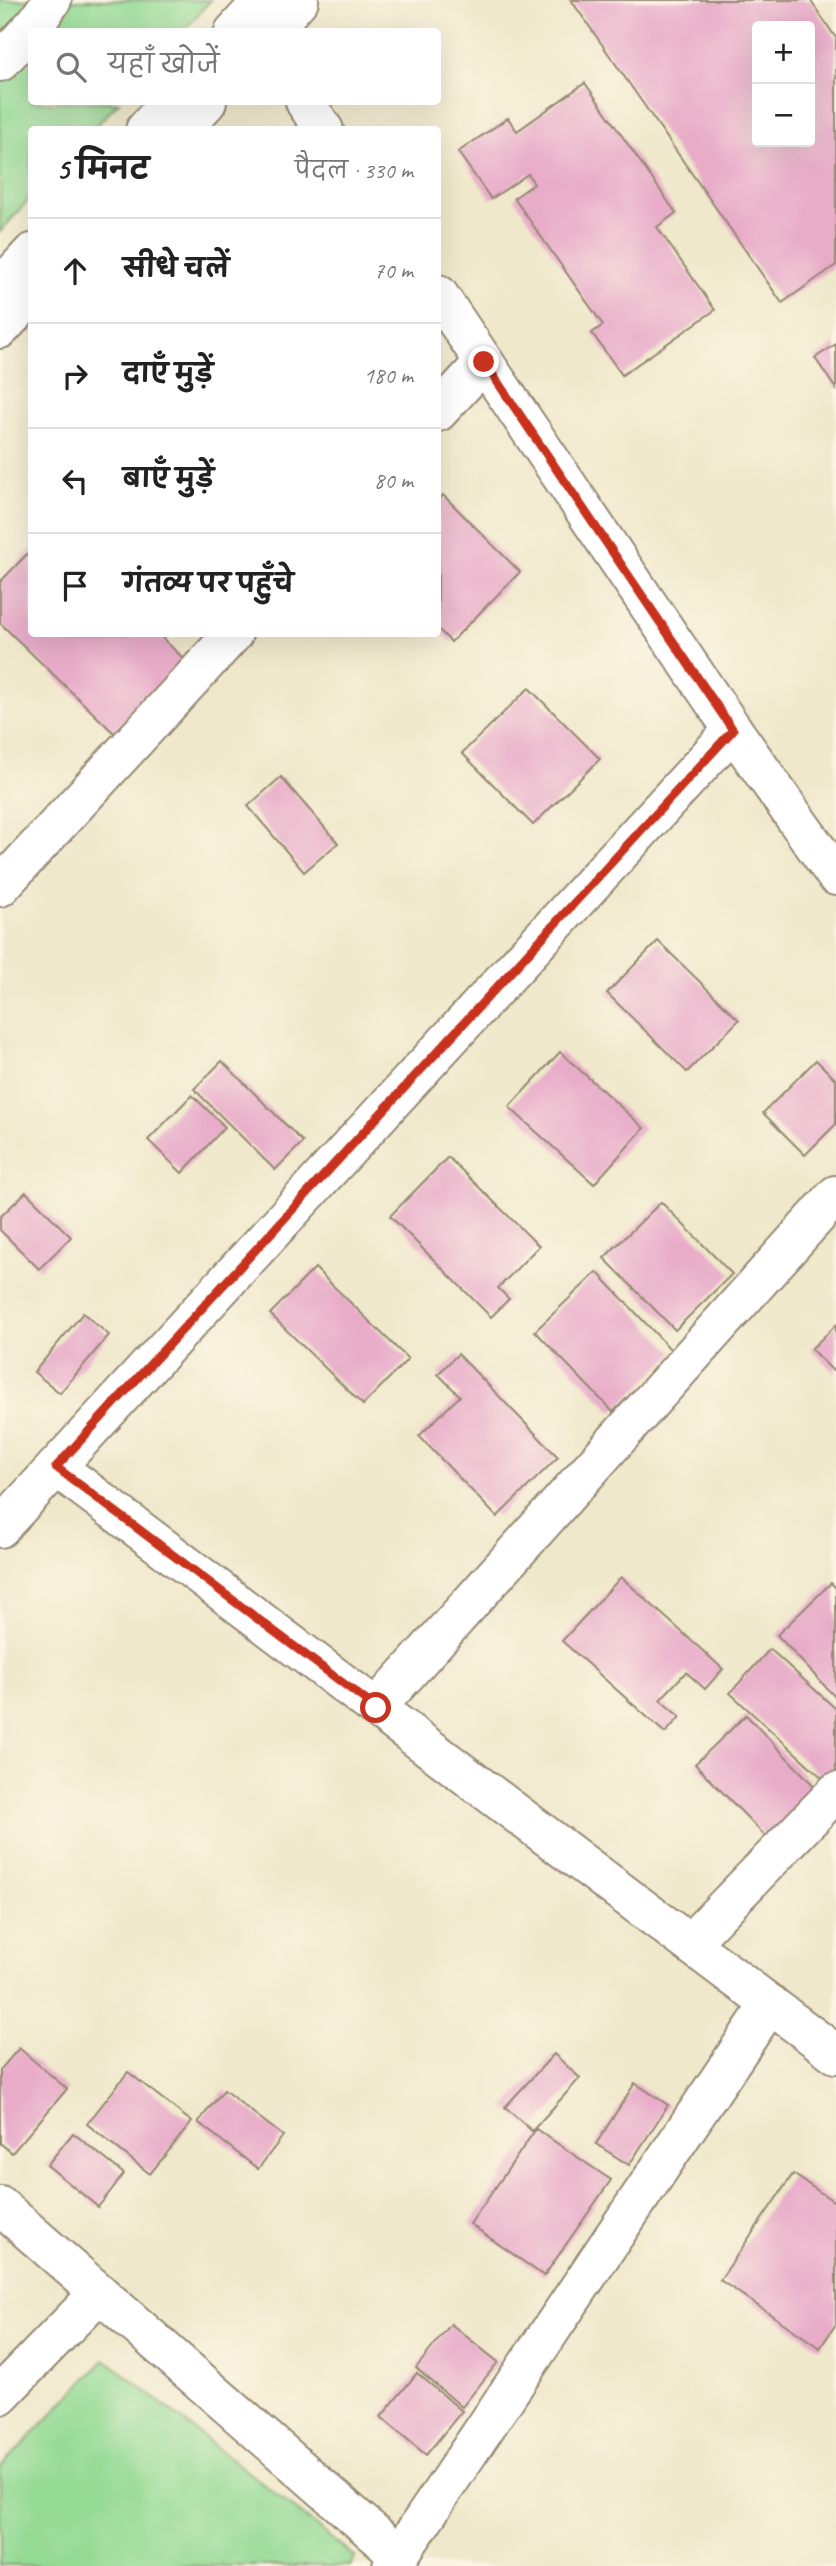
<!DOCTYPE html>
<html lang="hi">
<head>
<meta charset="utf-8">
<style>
	:root { --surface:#fff; --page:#f6f6f6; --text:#222; --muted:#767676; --line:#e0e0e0 }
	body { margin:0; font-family:Caveat,"Playpen Sans Deva",sans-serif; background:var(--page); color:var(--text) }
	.controls { position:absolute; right:21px; top:21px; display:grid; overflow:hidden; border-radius:7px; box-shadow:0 7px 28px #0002 }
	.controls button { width:63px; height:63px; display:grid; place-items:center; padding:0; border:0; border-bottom:2px solid var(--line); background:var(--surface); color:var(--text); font:35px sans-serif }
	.stop { position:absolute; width:21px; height:21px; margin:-16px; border:5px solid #c8321e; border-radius:50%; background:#fff }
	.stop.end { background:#c8321e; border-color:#fff; box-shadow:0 2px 7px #0008 }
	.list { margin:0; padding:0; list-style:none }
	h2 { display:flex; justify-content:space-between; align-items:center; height:91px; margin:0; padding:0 28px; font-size:30px }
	h2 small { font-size:23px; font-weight:400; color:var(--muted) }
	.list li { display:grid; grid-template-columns:46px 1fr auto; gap:21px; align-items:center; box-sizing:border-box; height:105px; padding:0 28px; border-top:2px solid var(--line) }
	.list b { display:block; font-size:26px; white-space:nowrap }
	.list em { font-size:23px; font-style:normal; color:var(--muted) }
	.icon { flex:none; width:38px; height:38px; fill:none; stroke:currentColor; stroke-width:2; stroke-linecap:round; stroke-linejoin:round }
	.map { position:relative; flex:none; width:836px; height:2566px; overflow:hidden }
	.search { position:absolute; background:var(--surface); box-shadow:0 7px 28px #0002; left:28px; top:28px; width:413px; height:77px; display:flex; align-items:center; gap:18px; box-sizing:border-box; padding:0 24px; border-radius:7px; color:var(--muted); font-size:26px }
	.panel { position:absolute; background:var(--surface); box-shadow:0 7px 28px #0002; left:28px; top:126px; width:413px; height:511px; border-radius:7px }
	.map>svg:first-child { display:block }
	.green { fill:#94da94; stroke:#688259; stroke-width:2 }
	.building { fill:#e8acc9; fill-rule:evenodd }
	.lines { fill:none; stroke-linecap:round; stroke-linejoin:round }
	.minor-casing { stroke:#968974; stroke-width:42 }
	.minor { stroke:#fff; stroke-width:38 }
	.route { stroke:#c8321e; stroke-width:9 }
</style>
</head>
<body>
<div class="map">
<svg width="836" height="2566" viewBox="0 0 836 2566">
	<rect width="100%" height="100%" fill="#fcf5e5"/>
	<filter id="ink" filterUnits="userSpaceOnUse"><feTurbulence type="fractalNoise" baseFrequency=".0143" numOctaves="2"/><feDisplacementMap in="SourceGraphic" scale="14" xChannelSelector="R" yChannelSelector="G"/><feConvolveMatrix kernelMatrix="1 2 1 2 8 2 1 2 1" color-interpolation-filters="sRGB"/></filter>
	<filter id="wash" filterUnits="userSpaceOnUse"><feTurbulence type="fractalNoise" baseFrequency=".00686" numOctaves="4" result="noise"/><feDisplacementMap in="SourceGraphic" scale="28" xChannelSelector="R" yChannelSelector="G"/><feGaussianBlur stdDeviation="1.57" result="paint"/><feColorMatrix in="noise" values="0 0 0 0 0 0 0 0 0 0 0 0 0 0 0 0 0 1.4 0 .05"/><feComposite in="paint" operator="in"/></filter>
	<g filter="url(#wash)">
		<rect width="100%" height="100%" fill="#f0e8cb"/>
		<g class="green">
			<path d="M 0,0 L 211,0 L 183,31 L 32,32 L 32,102 L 119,102 L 93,129 L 32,130 L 31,197 L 0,232 Z"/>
			<path d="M 105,2359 L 355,2557 L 350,2566 L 0,2566 L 0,2468 Z"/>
		</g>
		<g id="blocks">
			<g class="building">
				<path d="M 571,0 L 810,0 L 836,38 L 836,265 L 782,303 ZM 757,26 L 810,26 L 810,142 L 757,142 Z"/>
				<path d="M 585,83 L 676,213 L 657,227 L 715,310 L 622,375 L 592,333 L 603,325 L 514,198 L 534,184 L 528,174 L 491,199 L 458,152 L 508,118 L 517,131 Z"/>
				<path d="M 836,344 L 836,389 L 815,358 Z"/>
				<path d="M 443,495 L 520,572 L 451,642 L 438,629 L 438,501 Z"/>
				<path d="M 32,549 L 32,634 L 158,634 L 188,663 L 117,736 L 0,623 L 0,582 Z"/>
				<path d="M 529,688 L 600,759 L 533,825 L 462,753 Z"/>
				<path d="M 281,777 L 338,843 L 304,872 L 248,806 Z"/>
				<path d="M 658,941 L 739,1020 L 687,1072 L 607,993 Z"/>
				<path d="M 560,1052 L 644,1128 L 594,1184 L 509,1107 Z"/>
				<path d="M 816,1060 L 836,1080 L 836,1124 L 805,1155 L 763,1113 Z"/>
				<path d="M 222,1061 L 303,1142 L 275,1170 L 194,1089 Z"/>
				<path d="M 192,1095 L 225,1127 L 182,1173 L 148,1140 Z"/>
				<path d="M 448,1157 L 539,1246 L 498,1288 L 509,1299 L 491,1317 L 390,1216 Z"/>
				<path d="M 26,1192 L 71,1237 L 39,1269 L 0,1230 L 0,1217 Z"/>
				<path d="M 661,1202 L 732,1274 L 675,1330 L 604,1258 Z"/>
				<path d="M 315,1268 L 408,1359 L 363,1405 L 270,1314 Z"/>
				<path d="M 597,1272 L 674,1353 L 613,1412 L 535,1331 Z"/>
				<path d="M 83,1313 L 109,1335 L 60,1393 L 34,1372 Z"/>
				<path d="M 836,1325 L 836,1374 L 811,1349 Z"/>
				<path d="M 458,1354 L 558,1457 L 497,1517 L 419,1436 L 460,1396 L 438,1374 Z"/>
				<path d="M 621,1577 L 723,1669 L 705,1689 L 686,1672 L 660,1700 L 680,1717 L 665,1733 L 562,1641 Z"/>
				<path d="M 831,1583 L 836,1588 L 836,1698 L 777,1635 Z"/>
				<path d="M 770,1649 L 836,1709 L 836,1771 L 827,1782 L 730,1693 Z"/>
				<path d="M 746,1715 L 819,1791 L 768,1839 L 695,1764 Z"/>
				<path d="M 19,2048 L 67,2089 L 12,2153 L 0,2143 L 0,2070 Z"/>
				<path d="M 554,2054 L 580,2078 L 532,2131 L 505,2107 Z"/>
				<path d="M 128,2072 L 192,2122 L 150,2174 L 87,2124 Z"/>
				<path d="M 635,2083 L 668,2105 L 629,2165 L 596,2144 Z"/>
				<path d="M 224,2090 L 283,2136 L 258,2169 L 198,2122 Z"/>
				<path d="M 536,2129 L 611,2180 L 544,2276 L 470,2224 Z"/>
				<path d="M 73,2133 L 124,2174 L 98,2207 L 47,2165 Z"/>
				<path d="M 793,2174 L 836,2203 L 836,2324 L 820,2348 L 720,2280 Z"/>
				<path d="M 451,2324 L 498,2362 L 462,2407 L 416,2368 Z"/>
				<path d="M 417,2373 L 462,2411 L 426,2455 L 381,2417 Z"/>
			</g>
		</g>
	</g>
	<g filter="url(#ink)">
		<use href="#blocks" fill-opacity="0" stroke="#968974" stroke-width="2"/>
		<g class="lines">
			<defs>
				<g id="minor">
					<path d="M 234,32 L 263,0"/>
					<path d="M 270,32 L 299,0"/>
					<path d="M 0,62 L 36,23 L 52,0"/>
					<path d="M 305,102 L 324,130"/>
					<path d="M 145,130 L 170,102"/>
					<path d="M 181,130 L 207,102"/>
					<path d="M 0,288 L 32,253"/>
					<path d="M 438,294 L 733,730 L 836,876"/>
					<path d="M 0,329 L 32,295"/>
					<path d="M 438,412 L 484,362"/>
					<path d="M 0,887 L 233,634"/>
					<path d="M 56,1467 L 836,2054"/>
					<path d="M 0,1528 L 733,730"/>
					<path d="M 376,1708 L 836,1195"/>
					<path d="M 690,1943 L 836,1792"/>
					<path d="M 0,2206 L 399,2555"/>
					<path d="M 0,2395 L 99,2293"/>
					<path d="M 392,2566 L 770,2004"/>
				</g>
			</defs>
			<use href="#minor" class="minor-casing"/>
			<use href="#minor" class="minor"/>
		</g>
	</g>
	<g class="lines" filter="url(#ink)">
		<path class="route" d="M 376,1708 L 56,1467 L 733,730 L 484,362"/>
	</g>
</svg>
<div class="controls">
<button>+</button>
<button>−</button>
</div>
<div class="stop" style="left:376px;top:1708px"></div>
<div class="stop end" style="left:484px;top:362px"></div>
<div class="search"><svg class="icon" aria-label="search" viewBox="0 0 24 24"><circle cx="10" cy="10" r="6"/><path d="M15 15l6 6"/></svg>यहाँ खोजें</div>
<section class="panel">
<h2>5 मिनट<small>पैदल · 330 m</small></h2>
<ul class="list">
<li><svg class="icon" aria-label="ahead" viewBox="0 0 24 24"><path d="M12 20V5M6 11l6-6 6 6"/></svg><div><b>सीधे चलें</b></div><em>70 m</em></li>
<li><svg class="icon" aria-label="right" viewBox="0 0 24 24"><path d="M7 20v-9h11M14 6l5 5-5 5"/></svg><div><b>दाएँ मुड़ें</b></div><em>180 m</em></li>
<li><svg class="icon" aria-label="left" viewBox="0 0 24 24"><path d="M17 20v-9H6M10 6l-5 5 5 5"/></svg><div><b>बाएँ मुड़ें</b></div><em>80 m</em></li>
<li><svg class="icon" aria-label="arrive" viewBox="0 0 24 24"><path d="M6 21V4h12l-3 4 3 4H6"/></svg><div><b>गंतव्य पर पहुँचे</b></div></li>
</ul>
</section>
</div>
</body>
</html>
